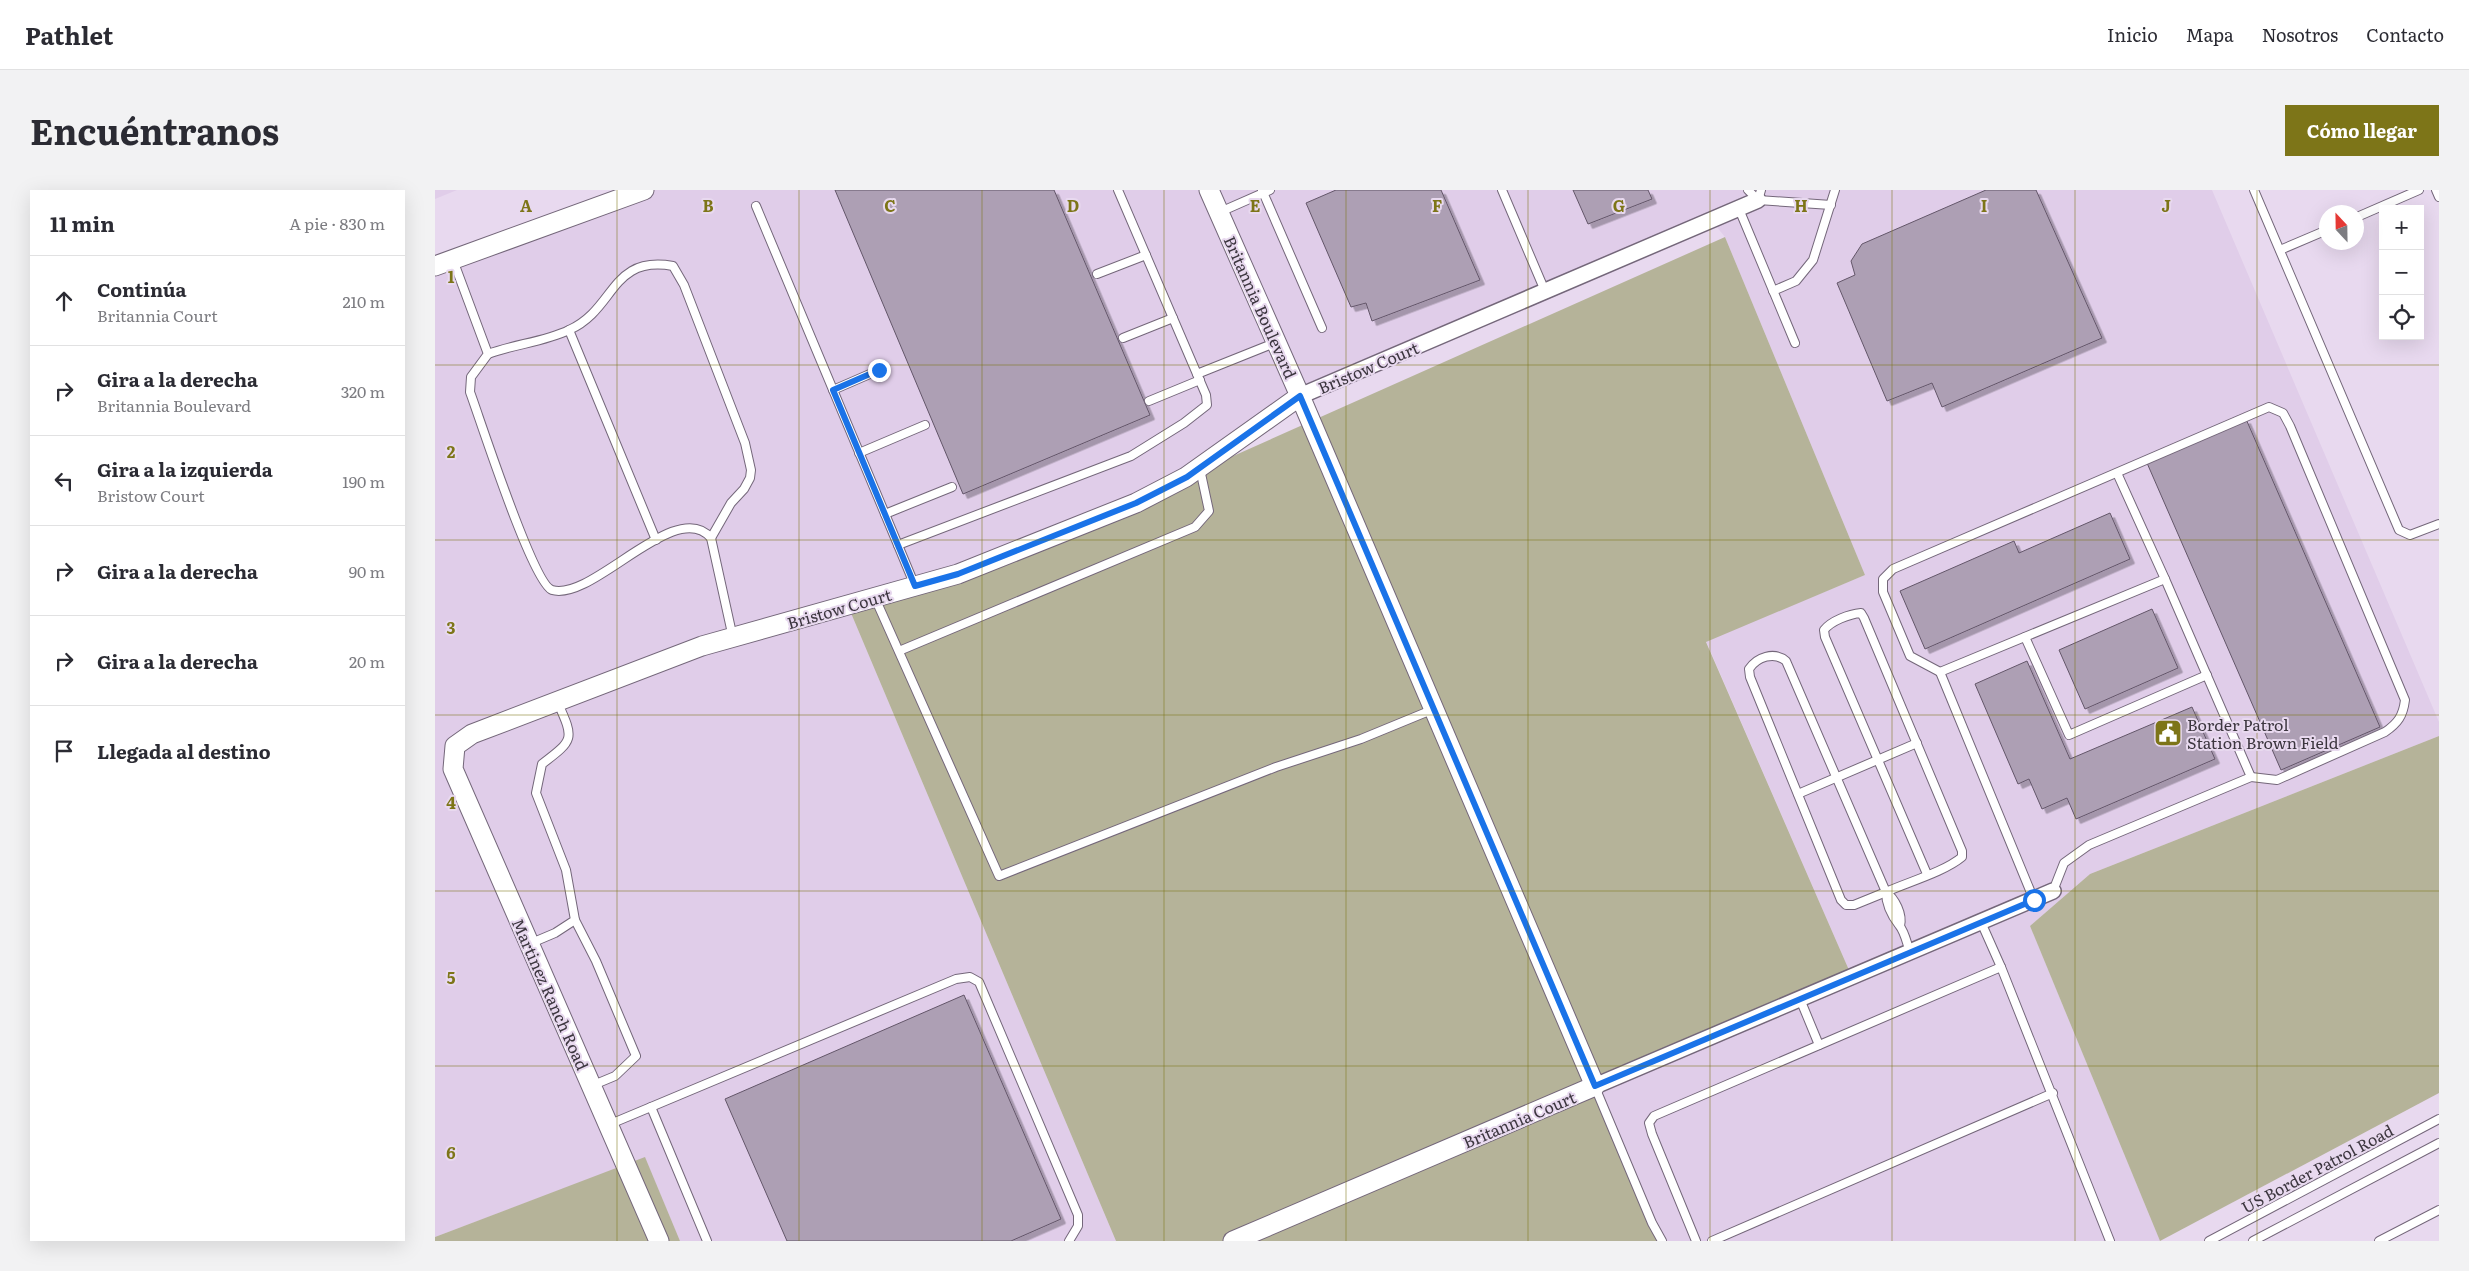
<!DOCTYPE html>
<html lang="es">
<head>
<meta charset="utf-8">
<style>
	:root { --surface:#fff; --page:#f2f2f3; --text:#2b2b33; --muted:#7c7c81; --line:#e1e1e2; --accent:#7d7518 }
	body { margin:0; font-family:Literata,serif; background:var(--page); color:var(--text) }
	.controls { position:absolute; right:15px; top:15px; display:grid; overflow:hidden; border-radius:0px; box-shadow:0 5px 20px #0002 }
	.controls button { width:45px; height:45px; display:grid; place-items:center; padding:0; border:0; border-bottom:1px solid var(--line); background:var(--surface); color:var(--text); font:25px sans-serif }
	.compass { position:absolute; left:1884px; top:15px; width:45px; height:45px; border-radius:50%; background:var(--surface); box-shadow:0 5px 20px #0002; rotate:338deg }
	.stop { position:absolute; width:15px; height:15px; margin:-11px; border:4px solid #1a73e8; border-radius:50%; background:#fff }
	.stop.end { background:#1a73e8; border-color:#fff; box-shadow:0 1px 5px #0008 }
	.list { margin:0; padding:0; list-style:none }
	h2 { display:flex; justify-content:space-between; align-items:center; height:65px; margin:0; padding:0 20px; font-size:21px }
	h2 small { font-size:16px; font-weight:400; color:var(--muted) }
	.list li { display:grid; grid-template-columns:32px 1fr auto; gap:15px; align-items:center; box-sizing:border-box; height:90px; padding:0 20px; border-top:1px solid var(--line) }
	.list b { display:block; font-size:19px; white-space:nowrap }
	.list p { margin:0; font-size:16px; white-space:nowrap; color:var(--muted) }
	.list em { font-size:16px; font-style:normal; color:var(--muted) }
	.icon { flex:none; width:28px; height:28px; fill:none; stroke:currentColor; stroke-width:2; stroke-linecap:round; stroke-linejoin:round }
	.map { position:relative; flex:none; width:2004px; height:1051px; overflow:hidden; border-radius:0px }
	header { display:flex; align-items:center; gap:30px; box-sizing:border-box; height:70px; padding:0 25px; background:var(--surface); border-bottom:1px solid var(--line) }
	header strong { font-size:24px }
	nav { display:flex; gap:28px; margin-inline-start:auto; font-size:18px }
	.intro { display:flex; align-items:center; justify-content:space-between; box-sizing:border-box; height:120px; padding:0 30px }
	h1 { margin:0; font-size:35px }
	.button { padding:12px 22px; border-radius:0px; background:var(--accent); color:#fff; font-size:18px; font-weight:700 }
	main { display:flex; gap:30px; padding:0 30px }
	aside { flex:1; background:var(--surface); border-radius:0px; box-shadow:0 5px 20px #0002 }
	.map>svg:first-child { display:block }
	.built { fill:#e0cde9 }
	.green { fill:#b5b399 }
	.building { fill:#ad9fb4; stroke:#635669; filter:url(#shadow) }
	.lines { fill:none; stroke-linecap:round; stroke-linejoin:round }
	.service-casing { stroke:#74677a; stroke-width:10 }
	.minor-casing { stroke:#74677a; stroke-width:18 }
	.tertiary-casing { stroke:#74677a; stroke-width:21 }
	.service { stroke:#fff; stroke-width:8 }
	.minor { stroke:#fff; stroke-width:15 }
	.tertiary { stroke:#fff; stroke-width:19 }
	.route { stroke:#1a73e8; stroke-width:6 }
	.grid { fill:none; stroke:#7d7518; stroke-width:1; stroke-opacity:0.55 }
	.labels { text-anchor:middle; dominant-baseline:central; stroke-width:4; stroke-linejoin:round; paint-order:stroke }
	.street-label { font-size:16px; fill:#3c363f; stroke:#e8d9ef }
	.poi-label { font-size:16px; fill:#3c363f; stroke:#e8d9ef; text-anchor:start }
	.grid-label { font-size:16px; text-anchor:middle; font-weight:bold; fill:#7d7518; stroke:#e8d9ef; stroke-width:4; stroke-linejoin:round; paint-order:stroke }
</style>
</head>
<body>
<header>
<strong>Pathlet</strong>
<nav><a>Inicio</a><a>Mapa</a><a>Nosotros</a><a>Contacto</a></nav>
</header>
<div class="intro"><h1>Encuéntranos</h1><a class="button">Cómo llegar</a></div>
<main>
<aside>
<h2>11 min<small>A pie · 830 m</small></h2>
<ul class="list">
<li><svg class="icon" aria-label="ahead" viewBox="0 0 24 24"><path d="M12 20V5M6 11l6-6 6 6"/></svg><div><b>Continúa</b><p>Britannia Court</p></div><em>210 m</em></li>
<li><svg class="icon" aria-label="right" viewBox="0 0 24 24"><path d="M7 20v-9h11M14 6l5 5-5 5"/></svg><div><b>Gira a la derecha</b><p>Britannia Boulevard</p></div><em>320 m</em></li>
<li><svg class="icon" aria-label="left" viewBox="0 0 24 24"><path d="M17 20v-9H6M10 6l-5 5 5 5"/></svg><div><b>Gira a la izquierda</b><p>Bristow Court</p></div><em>190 m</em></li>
<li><svg class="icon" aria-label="right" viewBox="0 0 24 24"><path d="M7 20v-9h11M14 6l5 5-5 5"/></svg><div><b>Gira a la derecha</b></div><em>90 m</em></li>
<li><svg class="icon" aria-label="right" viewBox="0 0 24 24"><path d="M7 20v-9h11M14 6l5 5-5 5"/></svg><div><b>Gira a la derecha</b></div><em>20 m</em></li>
<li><svg class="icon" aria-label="arrive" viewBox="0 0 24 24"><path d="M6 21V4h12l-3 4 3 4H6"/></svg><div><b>Llegada al destino</b></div></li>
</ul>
</aside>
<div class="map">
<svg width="2004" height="1051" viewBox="0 0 2004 1051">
	<defs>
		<filter id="shadow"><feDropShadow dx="4.5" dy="4.5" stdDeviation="0" flood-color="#0004"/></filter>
	</defs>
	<rect width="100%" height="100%" fill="#e8d9ef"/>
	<g class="built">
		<path d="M 0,0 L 22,0 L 0,9 Z"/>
		<path d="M 209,0 L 1777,0 L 2004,532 L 2004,546 L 1655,684 L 1595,736 L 1725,1051 L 1230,1051 L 1160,896 L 1417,787 L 1271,451 L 1430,385 L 1290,47 L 1276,30 L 865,206 L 751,287 L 523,384 L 413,416 L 681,1051 L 245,1051 L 210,968 L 0,1047 L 0,77 Z"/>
	</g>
	<g class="green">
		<path d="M 1290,47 L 1430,385 L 1271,452 L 1417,787 L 1160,896 L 1225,1051 L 681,1051 L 413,416 L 523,384 L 751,287 Z"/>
		<path d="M 2004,546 L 2004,903 L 1725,1051 L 1595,736 L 1655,684 Z"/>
		<path d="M 210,967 L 245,1051 L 0,1051 L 0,1047 Z"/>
	</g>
	<g class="building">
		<path d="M 400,0 L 619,0 L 715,225 L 528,304 Z"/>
		<path d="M 901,0 L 1006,0 L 1045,90 L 937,131 L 931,113 L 916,117 L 871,13 Z"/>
		<path d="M 1138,0 L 1213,0 L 1217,9 L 1153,34 Z"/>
		<path d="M 1551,0 L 1601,0 L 1667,148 L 1507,217 L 1497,193 L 1452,211 L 1402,93 L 1420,85 L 1416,71 L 1427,54 Z"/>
		<path d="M 1811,229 L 1945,537 L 1846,580 L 1712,273 Z"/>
		<path d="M 1675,323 L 1695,369 L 1490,459 L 1465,401 L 1579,351 L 1584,363 Z"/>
		<path d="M 1717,419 L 1743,478 L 1650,519 L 1624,460 Z"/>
		<path d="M 1592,471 L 1635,569 L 1757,517 L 1780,569 L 1641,629 L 1632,608 L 1607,619 L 1594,589 L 1583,594 L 1540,494 Z"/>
		<path d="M 529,805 L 626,1029 L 576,1051 L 352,1051 L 290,909 Z"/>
	</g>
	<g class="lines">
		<defs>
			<g id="service">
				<path d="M 827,0 L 887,138"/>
				<path d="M 1067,0 L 1110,101"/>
				<path d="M 1313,0 L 1323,10 L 1396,15"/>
				<path d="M 1819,0 L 1964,340 L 1975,345 L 2004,334"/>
				<path d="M 2001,0 L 2004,7"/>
				<path d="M 1323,10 L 1326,0"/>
				<path d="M 321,16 L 463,355"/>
				<path d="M 1304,19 L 1360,153"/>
				<path d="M 785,22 L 835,0"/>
				<path d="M 1922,27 L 1984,0"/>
				<path d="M 1845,60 L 1892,40"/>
				<path d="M 18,70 L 53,164 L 36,187 L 35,202 C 45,229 98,394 117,400 C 158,412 241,306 276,348 L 298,448"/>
				<path d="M 662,84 L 711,65"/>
				<path d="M 1338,101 L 1361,91 L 1378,70 L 1400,0"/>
				<path d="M 134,140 L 221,350"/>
				<path d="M 688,148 L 738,128"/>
				<path d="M 53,164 C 80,154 109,152 134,140 C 181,119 175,65 238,76 L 249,95 L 310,253 L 316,280 L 315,288 L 309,299 L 296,313 L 276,348"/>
				<path d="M 762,184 L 842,152"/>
				<path d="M 398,200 L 444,180"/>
				<path d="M 714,211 L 765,190"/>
				<path d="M 424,263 L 490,235"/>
				<path d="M 1682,283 L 1730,389"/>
				<path d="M 450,324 L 517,297"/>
				<path d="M 480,396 L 463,355 L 696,266 L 749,233 L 772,215 L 771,205 L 683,0"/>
				<path d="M 440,408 L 564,686 L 841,577 L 926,549 L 999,519"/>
				<path d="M 1590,447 L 1634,545 L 1772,485"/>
				<path d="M 464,461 L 760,337 L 774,321 L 765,279"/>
				<path d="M 1505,482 L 1475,466 L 1448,402 L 1448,389 L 1458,379 L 1834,217 L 1848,223 L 1855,236 L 1970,510 C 1968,526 1963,533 1950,542 L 1842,590 L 1816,587"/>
				<path d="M 1363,604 L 1482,553"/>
				<path d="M 1451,702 L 1419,715 L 1411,715 L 1406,710 L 1315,487 L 1314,479 C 1322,467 1339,461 1351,471 L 1451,702 C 1473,692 1509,682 1527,667 L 1527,661 L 1429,428 L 1426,423 C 1414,424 1396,431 1389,440 L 1390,447 L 1492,684"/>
				<path d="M 1599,710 L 1505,482 L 1730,389 L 1816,587 L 1654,655 L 1629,673 L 1618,701"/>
				<path d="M 140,730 L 161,771 L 201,866 L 180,886 L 156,896"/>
				<path d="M 1546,732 L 1566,777"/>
				<path d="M 1465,736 C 1468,724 1460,709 1451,702 C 1451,715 1457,726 1464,735 C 1470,742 1472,754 1475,762"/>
				<path d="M 94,754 L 120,743 L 140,730 L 131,680 L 101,603 L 107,574 C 140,549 139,549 122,511"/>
				<path d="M 1365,809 L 1384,855"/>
				<path d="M 1160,897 L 1217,1033 L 1227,1051"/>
				<path d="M 216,917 L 272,1051"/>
				<path d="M 173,935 L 521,789 L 535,787 L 544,792 L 643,1025 L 643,1036 L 634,1051"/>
				<path d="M 1261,1051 L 1217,944 L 1214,933 L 1219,926 L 1566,777 L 1675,1051"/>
				<path d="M 1277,1051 L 1618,903"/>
				<path d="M 1774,1051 L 2004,929"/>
				<path d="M 1818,1051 L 2004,953"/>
				<path d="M 1944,1051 L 2004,1020"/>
			</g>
			<g id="minor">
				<path d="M 865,206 L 1323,10"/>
				<path d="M 1160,896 L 1618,701"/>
			</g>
			<g id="tertiary">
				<path d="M 774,0 L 865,206 L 1160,896 L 798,1051"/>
				<path d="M 0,76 L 209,0"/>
				<path d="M 224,1051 L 18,579 L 20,556 L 37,544 L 267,456 L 523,384 L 701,313 L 751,287 L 865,206"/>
			</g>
		</defs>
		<use href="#service" class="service-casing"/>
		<use href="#minor" class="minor-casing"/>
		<use href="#tertiary" class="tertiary-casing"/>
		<use href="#service" class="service"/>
		<use href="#minor" class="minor"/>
		<use href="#tertiary" class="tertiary"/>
	</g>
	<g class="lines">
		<path class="route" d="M 444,180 L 398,200 L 480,396 L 523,384 L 701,313 L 752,287 L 865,206 L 1160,896 L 1599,710"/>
	</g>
	<path class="grid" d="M 182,0 L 182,1051M 364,0 L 364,1051M 547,0 L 547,1051M 729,0 L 729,1051M 911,0 L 911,1051M 1093,0 L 1093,1051M 1275,0 L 1275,1051M 1457,0 L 1457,1051M 1640,0 L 1640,1051M 1822,0 L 1822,1051M 0,175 L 2004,175M 0,350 L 2004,350M 0,525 L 2004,525M 0,701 L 2004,701M 0,876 L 2004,876"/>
	<defs>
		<symbol id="civic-square" viewBox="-11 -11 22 22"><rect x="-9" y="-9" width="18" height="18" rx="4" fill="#7d7518" stroke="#e8d9ef"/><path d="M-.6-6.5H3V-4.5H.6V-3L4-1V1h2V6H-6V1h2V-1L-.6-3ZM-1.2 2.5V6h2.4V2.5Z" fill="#fff"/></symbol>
	</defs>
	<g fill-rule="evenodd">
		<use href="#civic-square" x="1717" y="527" width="32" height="32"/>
	</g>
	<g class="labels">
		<g class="street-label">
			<text transform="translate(826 117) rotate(66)">Britannia Boulevard</text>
			<text transform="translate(933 177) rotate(-23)">Bristow Court</text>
			<text transform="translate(404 418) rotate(-16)">Bristow Court</text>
			<text transform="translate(116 804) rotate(66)">Martinez Ranch Road</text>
			<text transform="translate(1084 929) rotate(-23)">Britannia Court</text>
			<text transform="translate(1882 978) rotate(-28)">US Border Patrol Road</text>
		</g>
		<g class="poi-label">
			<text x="1752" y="534">Border Patrol<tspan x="1752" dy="18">Station Brown Field</tspan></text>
		</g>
	</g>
	<g class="grid-label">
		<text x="91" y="22">A</text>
		<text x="273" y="22">B</text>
		<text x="455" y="22">C</text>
		<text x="638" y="22">D</text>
		<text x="820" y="22">E</text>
		<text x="1002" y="22">F</text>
		<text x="1184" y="22">G</text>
		<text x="1366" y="22">H</text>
		<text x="1549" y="22">I</text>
		<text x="1731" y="22">J</text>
		<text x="16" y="93">1</text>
		<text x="16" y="268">2</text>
		<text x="16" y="444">3</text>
		<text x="16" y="619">4</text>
		<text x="16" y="794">5</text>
		<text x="16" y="969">6</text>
	</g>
</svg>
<div class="controls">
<button>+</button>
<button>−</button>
<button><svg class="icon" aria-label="locate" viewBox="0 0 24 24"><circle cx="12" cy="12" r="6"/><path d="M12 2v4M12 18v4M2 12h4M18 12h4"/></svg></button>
</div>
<svg class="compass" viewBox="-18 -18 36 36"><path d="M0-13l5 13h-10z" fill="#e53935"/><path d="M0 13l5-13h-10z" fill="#7c7c81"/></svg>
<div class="stop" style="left:1599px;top:710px"></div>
<div class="stop end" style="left:444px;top:180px"></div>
</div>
</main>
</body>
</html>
